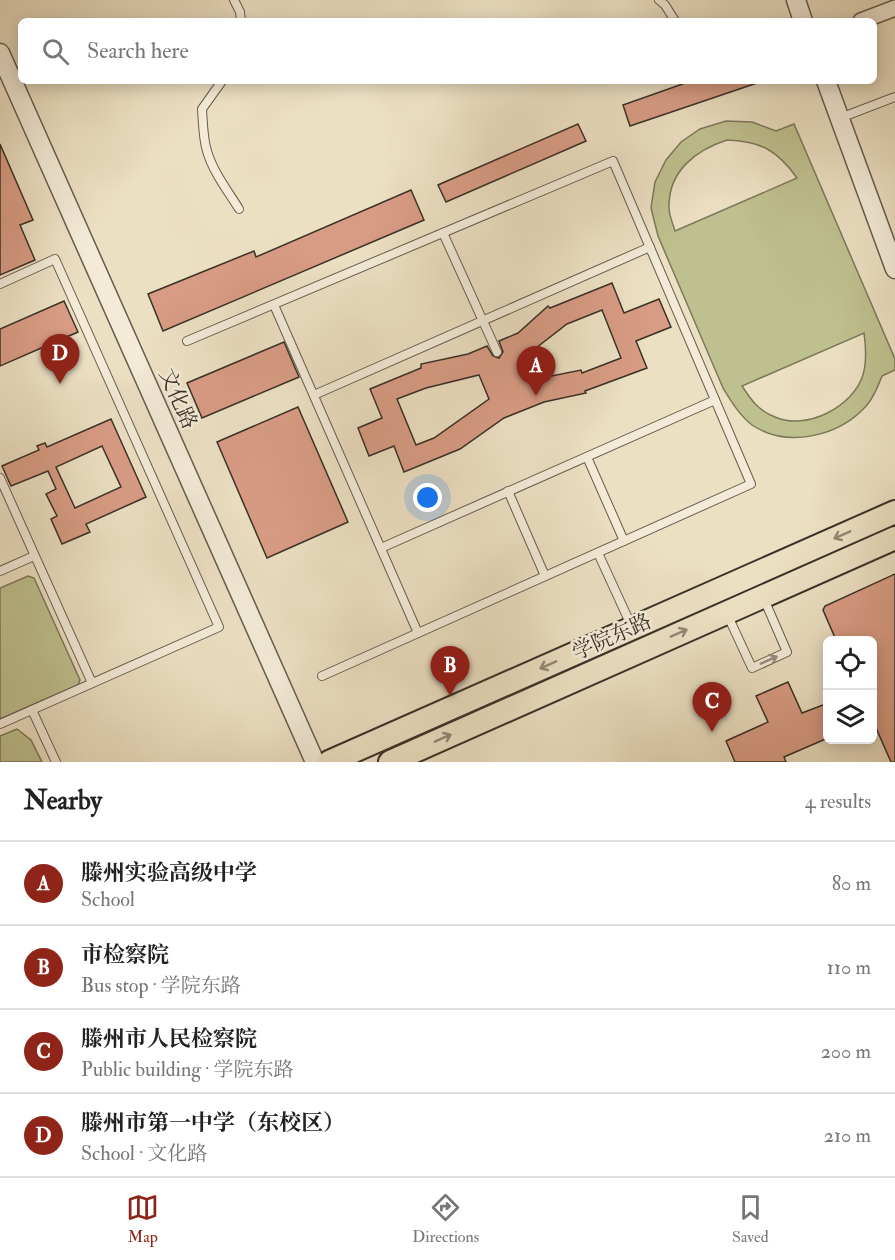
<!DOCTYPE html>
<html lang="en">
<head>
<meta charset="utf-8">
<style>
	:root { --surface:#fff; --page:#f6f6f6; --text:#222; --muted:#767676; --line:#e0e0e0; --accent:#8f2418 }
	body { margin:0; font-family:"IM FELL Double Pica","Noto Serif SC",serif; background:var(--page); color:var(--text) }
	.controls { position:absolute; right:18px; bottom:18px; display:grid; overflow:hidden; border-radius:9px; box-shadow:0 3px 15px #0003 }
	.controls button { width:54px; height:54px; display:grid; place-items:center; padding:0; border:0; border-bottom:2px solid var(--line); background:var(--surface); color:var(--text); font:30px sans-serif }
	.you { position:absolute; left:428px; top:498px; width:21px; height:21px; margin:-15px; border:4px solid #fff; border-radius:50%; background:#1a73e8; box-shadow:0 0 0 9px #1a73e833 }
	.badge { display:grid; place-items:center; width:39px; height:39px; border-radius:50%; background:var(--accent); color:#fff; font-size:20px; font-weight:700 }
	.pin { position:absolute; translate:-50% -50px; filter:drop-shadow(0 2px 3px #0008) }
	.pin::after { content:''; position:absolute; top:32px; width:21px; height:18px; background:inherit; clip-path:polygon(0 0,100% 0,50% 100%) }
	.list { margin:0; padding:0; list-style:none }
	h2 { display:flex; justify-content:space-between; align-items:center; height:78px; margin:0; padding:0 24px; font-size:26px }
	h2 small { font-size:20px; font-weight:400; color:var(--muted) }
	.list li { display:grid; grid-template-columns:39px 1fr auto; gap:18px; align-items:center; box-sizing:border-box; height:84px; padding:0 24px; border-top:2px solid var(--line) }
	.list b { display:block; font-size:22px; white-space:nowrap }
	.list p { margin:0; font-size:20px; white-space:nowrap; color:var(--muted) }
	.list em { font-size:20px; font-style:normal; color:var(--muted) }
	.icon { flex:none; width:33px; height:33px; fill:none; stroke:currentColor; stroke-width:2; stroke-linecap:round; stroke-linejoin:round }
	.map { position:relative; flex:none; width:895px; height:762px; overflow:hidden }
	.search { position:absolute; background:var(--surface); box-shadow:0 3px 15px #0003; left:18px; right:18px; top:18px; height:66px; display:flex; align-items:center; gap:15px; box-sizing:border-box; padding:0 21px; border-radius:9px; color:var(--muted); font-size:22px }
	.sheet { height:414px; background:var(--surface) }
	nav { display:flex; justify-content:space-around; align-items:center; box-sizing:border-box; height:84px; border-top:2px solid var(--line); background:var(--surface); font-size:16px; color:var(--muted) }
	nav a { display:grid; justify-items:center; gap:3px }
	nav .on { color:var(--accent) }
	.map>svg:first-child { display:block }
	.green { fill:#bfc08f; stroke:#7c785b; stroke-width:1.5; fill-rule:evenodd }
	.building { fill:#d89c84; stroke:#393027; stroke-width:1.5; fill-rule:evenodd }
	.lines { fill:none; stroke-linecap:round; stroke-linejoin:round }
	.service-casing { stroke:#665c4e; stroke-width:10 }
	.minor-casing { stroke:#665c4e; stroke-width:18 }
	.tertiary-casing { stroke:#665c4e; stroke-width:21 }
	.primary-casing { stroke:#393027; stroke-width:26 }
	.service { stroke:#f3ebd8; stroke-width:8 }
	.minor { stroke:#f3ebd8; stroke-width:15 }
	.tertiary { stroke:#f3ebd8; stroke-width:18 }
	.primary { stroke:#ece0c3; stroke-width:22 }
	.oneway { stroke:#928875 }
	.oneway2 { stroke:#968e80 }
	.labels { text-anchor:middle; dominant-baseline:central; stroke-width:5; stroke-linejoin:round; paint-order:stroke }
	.street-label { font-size:21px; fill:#393027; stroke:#f3ebd8 }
</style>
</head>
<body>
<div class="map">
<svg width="895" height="762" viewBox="0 0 895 762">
	<rect width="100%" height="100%" fill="#ece0c3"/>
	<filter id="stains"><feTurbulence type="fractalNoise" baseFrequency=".00333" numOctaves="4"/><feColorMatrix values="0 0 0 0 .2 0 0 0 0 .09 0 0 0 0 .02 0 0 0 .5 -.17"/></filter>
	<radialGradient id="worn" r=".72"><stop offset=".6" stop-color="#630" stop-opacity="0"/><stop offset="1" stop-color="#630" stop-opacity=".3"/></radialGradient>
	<g class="green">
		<path d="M 726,121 L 752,122 L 776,131 L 794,124 L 895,359 L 895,370 L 882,376 C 878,386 874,397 867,405 C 840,436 788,449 752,425 C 740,416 731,401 723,388 L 658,236 L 651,208 L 655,182 L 666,160 L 681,142 L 700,129 ZM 727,140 C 761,141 778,151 797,178 L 675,231 C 673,224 669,215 669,208 C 668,171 696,150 727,140 ZM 864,333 C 866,347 867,361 863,375 C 853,407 806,431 775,417 C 759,411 751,400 742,386 Z"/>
		<path d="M 28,576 L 34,578 L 80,680 L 78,685 L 0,719 L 0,588 Z"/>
		<path d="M 17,729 L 31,740 L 42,762 L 0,762 L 0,736 Z"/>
	</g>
	<g class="building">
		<path d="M 691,81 L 756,81 L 757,83 L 630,126 L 623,105 Z"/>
		<path d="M 578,124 L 586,141 L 446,202 L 438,185 Z"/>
		<path d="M 0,144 L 33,220 L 20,225 L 35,260 L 0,275 Z"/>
		<path d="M 411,190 L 424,220 L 163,331 L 148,294 L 254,251 L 256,257 Z"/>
		<path d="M 612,283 L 624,313 L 659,299 L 671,327 L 636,341 L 647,368 L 585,391 L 586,393 L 544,402 L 504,418 L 460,449 L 404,472 L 394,446 L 369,456 L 358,428 L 382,418 L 370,389 L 421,368 L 421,364 L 468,354 L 487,346 L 493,356 L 499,358 L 503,352 L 499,341 L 518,333 L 548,306 L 550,308 ZM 602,310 L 621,358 L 582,373 L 581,370 L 537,379 L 527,355 L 567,324 ZM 479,375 L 489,399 L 434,438 L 416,445 L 397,399 L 426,388 Z"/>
		<path d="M 64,301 L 78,332 L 0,366 L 0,329 Z"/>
		<path d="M 284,342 L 299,377 L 202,418 L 187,383 Z"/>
		<path d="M 298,407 L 348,522 L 267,558 L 217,442 Z"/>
		<path d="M 111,419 L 146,497 L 86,524 L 90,532 L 62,544 L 51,519 L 57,516 L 46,494 L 56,489 L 48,471 L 11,486 L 2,466 L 39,450 L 37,446 L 45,443 L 47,447 ZM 102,446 L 121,487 L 75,508 L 56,467 Z"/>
		<path d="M 895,574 L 895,762 L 891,762 L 873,721 L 873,640 L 836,640 L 823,610 L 825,606 Z"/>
		<path d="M 788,682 L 802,713 L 828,703 L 828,738 L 784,757 L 786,762 L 735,762 L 726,741 L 768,722 L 756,696 Z"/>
	</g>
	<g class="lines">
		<defs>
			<g id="service">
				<path d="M 234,0 L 240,12 L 241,21"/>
				<path d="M 659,0 L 665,5 L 675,21"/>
				<path d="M 222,81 L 202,109 C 203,123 203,138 207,151 C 213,172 228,191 239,209"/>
				<path d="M 840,118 L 895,97"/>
				<path d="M 443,233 L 497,352"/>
				<path d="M 0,284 L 55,259 L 219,627 L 0,724"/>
				<path d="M 274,305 L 418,633"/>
				<path d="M 187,341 L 613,161 L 751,484 L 322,676"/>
				<path d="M 314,395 L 650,247"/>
				<path d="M 587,457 L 624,541"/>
				<path d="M 0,478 L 92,683"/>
				<path d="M 508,491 L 545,576"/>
				<path d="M 381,548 L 715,400"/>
				<path d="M 598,553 L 631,625"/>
				<path d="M 0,571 L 34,556"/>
				<path d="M 727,614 L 752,668 L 787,652 L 764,599"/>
				<path d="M 32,710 L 56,762"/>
			</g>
			<path id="minor" d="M 861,21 L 895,8"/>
			<g id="tertiary">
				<path d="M 796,0 L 803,21"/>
				<path d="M 0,53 L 315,762"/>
				<path d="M 826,81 L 895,269"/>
			</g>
			<g id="primary">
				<path d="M 329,762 L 895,512"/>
				<path d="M 390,762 L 895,538"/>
			</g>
		</defs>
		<use href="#service" class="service-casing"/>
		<use href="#minor" class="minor-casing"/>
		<use href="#tertiary" class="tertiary-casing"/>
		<use href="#primary" class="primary-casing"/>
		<use href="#service" class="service"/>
		<use href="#minor" class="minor"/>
		<use href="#tertiary" class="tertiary"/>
		<use href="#primary" class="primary"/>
	</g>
	<defs><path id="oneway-shaft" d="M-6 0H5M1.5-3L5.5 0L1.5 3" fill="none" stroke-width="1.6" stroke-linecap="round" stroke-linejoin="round" transform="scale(1.5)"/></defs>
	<g class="oneway">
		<use href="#oneway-shaft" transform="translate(842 535) rotate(156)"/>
		<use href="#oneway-shaft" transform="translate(679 633) rotate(-24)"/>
		<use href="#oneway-shaft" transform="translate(548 665) rotate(156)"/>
		<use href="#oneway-shaft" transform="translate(443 738) rotate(-24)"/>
	</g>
	<use class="oneway2" href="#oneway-shaft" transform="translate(769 660) rotate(-24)"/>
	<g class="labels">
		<g class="street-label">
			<text transform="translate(178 399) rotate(66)">文化路</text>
			<text transform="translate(612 637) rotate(-24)">学院东路</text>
		</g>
	</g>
	<rect width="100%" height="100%" filter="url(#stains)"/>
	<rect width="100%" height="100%" fill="url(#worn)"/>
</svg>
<div class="controls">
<button><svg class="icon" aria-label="locate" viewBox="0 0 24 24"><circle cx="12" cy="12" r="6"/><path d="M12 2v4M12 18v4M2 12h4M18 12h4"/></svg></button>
<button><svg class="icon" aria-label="layers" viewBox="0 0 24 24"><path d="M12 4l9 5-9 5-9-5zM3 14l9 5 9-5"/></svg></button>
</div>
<div class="you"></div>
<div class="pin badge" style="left:536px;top:396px">A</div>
<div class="pin badge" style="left:450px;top:696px">B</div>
<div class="pin badge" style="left:712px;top:732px">C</div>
<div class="pin badge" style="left:60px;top:384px">D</div>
<div class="search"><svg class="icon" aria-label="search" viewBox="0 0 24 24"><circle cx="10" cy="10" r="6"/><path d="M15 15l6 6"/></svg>Search here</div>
</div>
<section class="sheet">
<h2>Nearby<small>4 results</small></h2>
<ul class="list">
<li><span class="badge">A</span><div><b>滕州实验高级中学</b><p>School</p></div><em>80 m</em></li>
<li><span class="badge">B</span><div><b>市检察院</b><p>Bus stop · 学院东路</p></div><em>110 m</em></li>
<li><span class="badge">C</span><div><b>滕州市人民检察院</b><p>Public building · 学院东路</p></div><em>200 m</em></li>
<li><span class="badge">D</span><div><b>滕州市第一中学（东校区）</b><p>School · 文化路</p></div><em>210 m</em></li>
</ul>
</section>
<nav>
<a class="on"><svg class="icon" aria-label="map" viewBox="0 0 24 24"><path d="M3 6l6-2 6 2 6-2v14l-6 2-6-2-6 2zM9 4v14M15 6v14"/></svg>Map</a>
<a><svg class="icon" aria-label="directions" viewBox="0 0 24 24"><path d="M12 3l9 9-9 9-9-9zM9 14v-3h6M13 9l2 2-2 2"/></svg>Directions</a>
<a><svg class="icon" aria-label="saved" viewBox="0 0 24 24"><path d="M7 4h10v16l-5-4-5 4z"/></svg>Saved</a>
</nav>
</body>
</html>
